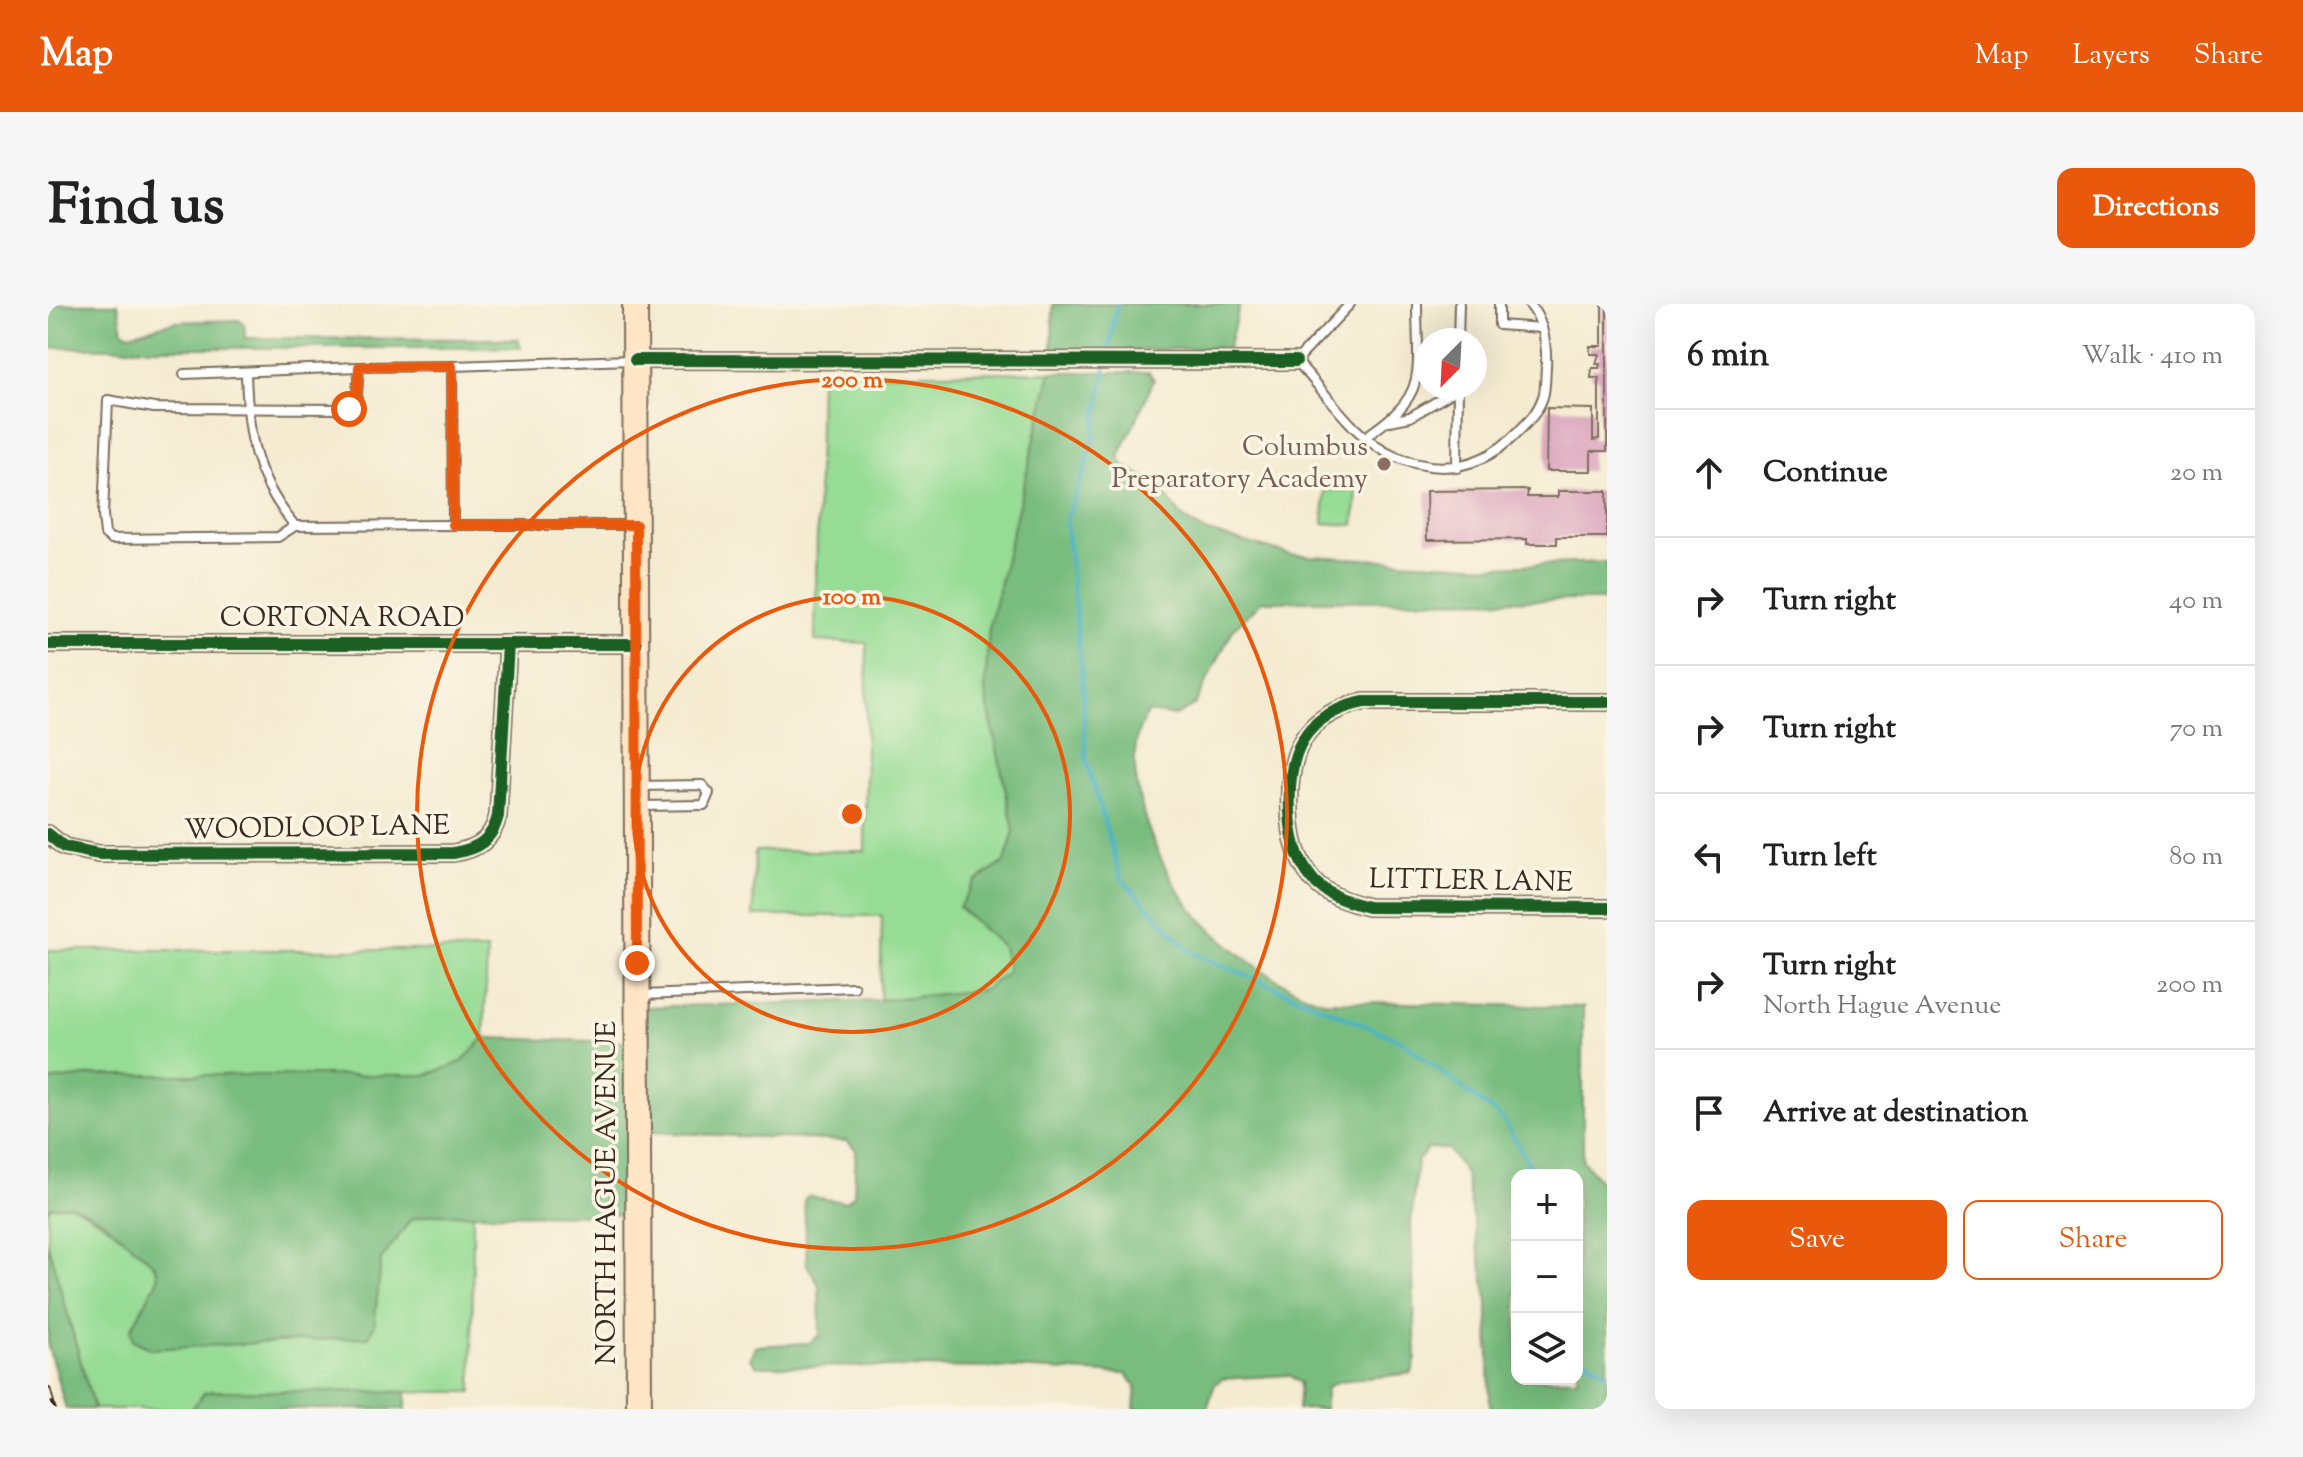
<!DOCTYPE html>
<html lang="en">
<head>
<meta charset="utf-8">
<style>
	:root { --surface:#fff; --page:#f6f6f6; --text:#222; --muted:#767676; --line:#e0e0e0; --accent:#ea580c }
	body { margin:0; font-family:"Sorts Mill Goudy",serif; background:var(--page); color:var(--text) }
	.controls { position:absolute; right:24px; bottom:24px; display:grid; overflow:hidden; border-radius:16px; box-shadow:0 8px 32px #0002 }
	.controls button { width:72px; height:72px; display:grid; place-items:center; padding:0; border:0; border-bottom:2px solid var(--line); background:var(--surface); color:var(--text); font:40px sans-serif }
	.compass { position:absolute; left:1367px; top:24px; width:72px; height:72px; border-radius:50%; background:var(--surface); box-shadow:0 8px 32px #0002; rotate:204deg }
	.stop { position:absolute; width:24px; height:24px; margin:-18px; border:6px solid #ea580c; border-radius:50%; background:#fff }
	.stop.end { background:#ea580c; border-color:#fff; box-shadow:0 2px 8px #0008 }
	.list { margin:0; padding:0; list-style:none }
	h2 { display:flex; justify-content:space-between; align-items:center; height:104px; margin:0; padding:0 32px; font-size:34px }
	h2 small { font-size:26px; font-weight:400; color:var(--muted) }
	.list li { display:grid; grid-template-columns:52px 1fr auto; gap:24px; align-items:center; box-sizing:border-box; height:128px; padding:0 32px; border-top:2px solid var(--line) }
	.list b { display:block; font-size:30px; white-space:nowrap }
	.list p { margin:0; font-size:26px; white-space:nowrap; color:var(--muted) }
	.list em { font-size:26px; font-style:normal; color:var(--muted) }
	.actions { display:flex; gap:16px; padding:24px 32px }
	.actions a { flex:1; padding:18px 0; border:2px solid var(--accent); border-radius:16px; text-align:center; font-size:28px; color:var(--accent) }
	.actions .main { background:var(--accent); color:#fff }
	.icon { flex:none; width:44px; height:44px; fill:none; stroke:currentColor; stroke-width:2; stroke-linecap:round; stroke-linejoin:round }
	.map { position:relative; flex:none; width:1559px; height:1105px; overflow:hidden; border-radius:16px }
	header { display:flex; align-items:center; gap:48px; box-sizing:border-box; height:112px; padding:0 40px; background:var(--accent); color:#fff }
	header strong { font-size:38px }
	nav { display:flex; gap:44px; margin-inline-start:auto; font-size:28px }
	.intro { display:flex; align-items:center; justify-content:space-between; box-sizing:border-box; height:192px; padding:0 48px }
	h1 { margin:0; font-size:56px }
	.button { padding:20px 36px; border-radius:16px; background:var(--accent); color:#fff; font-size:28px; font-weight:700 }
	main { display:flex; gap:48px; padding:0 48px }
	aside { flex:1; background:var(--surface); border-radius:16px; box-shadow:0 8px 32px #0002 }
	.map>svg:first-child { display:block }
	.green { fill:#96dc95; stroke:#68835a; stroke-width:2 }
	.forest { fill:#78bc7e; stroke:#5a734e; stroke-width:2; fill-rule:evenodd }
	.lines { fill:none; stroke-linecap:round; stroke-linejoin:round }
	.stream { stroke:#48b3c6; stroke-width:4 }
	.building { fill:#d89dba }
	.lane-casing { stroke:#7c6e5d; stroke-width:12 }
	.street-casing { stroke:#7c6e5d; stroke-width:20 }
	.secondary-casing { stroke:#7c6e5d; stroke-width:28 }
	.lane { stroke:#fff; stroke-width:8 }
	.street { stroke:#fff; stroke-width:16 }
	.secondary { stroke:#fde5c5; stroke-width:24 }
	.rail-casing { stroke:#3b2a1e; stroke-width:7 }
	.rail { stroke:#fcf5e5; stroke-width:4; stroke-dasharray:12; stroke-linecap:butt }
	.cycleway-casing { stroke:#fcf5e5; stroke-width:17 }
	.cycleway { stroke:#1b5e20; stroke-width:12 }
	.route { stroke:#ea580c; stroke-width:10 }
	.ring { fill:none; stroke:#e8590c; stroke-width:4 }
	.education-dot { fill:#8d6e63; stroke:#fcf5e5; stroke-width:3 }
	.labels { text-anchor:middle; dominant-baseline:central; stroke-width:7; stroke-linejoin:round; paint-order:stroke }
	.education-label { font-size:28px; fill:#785e54; stroke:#fcf5e5; text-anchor:end }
	.street-label { font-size:28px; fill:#3b2a1e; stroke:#fcf5e5 }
	.centre { fill:#e8590c; stroke:#fcf5e5; stroke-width:4 }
	.ring-label { font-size:24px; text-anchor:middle; font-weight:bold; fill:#e8590c; stroke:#fcf5e5; stroke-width:7; stroke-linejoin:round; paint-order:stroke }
</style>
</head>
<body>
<header>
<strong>Map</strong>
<nav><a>Map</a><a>Layers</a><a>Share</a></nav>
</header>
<div class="intro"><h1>Find us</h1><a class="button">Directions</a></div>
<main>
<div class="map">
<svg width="1559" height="1105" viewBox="0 0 1559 1105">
	<rect width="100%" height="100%" fill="#fcf5e5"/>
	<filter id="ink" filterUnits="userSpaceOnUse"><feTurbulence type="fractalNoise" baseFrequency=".0125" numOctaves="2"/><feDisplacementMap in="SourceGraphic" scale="16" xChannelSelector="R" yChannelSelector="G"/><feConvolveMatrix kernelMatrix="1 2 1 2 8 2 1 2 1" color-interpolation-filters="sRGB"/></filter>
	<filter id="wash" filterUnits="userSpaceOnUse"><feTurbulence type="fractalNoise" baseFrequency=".006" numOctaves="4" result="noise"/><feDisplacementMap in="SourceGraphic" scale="32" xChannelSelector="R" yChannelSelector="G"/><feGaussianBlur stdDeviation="1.8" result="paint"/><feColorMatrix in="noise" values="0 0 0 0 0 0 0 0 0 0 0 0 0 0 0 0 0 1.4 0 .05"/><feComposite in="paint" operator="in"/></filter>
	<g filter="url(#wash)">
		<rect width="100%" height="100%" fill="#f4ebd1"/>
		<g class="green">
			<path d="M 1003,68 L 941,324 L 937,387 L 966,526 L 957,558 L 927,578 L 911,603 L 956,643 L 960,667 L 937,686 L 832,696 L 834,612 L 705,612 L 707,547 L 817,547 L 819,339 L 767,337 L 772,70 Z"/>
			<path d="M 1277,185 L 1309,187 L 1306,221 L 1275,219 Z"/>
			<path d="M 0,646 L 439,646 L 436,734 L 414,758 L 379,771 L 46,771 L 0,777 Z"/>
			<path d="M 23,901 C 41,910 115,952 109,975 C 106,992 90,1011 83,1025 L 326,1022 L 333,956 L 363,915 L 384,910 L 425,910 L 424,1088 L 164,1087 L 156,1089 L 144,1105 L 46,1105 L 0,940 L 0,907 L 3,903 Z"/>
		</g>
		<g class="forest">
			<path d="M 0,0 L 70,0 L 75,27 L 82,30 L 126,18 L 191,16 L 196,20 L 197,34 L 470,35 L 473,44 L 0,44 Z"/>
			<path d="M 1005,0 L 1192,0 L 1180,44 L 1004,48 Z"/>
			<path d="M 1003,68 L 1101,68 L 1106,76 L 1071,153 L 1076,162 L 1106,178 L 1136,215 L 1156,227 L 1244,251 L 1443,262 L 1559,258 L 1559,296 L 1214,297 L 1186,324 L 1146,402 L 1127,412 L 1100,408 C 1064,459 1109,563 1145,606 C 1173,640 1234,685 1276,697 L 1535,703 L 1535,857 L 1559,885 L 1559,1105 L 1442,1105 L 1440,998 L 1417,869 L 1400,845 L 1380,844 L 1369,858 L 1363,919 L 1368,1054 L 1364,1069 L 1291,1077 L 1279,1083 L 1276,1105 L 1250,1105 L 1252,1079 L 1241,1071 L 1174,1075 L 1167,1080 L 1159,1105 L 1086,1105 L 1088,1082 L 1078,1070 L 966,1064 L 709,1062 L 702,1054 L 707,1042 L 761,1039 L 772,1031 L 771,981 L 759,961 L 756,896 L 760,892 L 797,898 L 806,891 L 808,846 L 799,837 L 602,828 L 596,739 L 598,703 L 832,696 L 936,686 L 960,667 L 955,643 L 911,603 L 927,578 L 957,558 L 966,527 L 937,387 L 941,324 ZM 1469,871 L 1529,871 L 1529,1075 L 1469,1075 Z"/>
			<path d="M 436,734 L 580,738 L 579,911 L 384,910 L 363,915 L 333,956 L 326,1022 L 321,1033 L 103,1045 L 85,1036 L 83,1025 L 110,975 L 108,962 L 54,916 L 23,901 L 3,903 L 0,907 L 0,777 L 46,771 L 379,771 L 414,758 Z"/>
			<path d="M 0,940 L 46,1105 L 18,1105 L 0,1042 Z"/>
			<path d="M 164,1087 L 358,1088 L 358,1105 L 144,1105 L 156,1089 Z"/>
		</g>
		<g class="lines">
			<g class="stream">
				<path d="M 1060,51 L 1069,0"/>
				<path d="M 1058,60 L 1043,148 L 1018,216 L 1034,371 L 1038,456 L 1073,574 L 1143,648 L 1354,737 L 1456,816 L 1487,871"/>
				<path d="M 1529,1050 L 1559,1069"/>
			</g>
		</g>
		<g id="blocks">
			<g class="building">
				<path d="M 1554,0 L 1559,0 L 1559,147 L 1543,147 L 1543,167 L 1498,167 L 1499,104 L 1545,105 L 1545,136 L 1551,135 L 1551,74 L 1543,74 L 1544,64 L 1551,64 L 1552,60 L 1548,60 L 1551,50 L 1542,50 L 1542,42 L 1554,42 Z"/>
				<path d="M 1480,186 L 1479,193 L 1510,193 L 1510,187 L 1559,187 L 1559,233 L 1509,233 L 1509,240 L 1479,240 L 1479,235 L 1379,236 L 1378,187 Z"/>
			</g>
		</g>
	</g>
	<g filter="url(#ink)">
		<use href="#blocks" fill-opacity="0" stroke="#7c6e5d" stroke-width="2"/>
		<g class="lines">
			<defs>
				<g id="lane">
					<path d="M 1302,0 L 1248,57 C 1279,88 1306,136 1348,153 C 1395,172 1436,163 1470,128 C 1481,117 1490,108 1495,93 C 1498,84 1497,73 1498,63 C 1499,41 1496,17 1481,0"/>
					<path d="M 1451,0 L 1451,21 L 1494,24"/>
					<path d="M 1410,36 L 1411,0"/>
					<path d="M 583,56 L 404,62 L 405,221 L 586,221"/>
					<path d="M 404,62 L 311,63 L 308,103 L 301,105 L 106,104 L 60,96 L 55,211 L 57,230 L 63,235 L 230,233 L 247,222 L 405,221"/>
					<path d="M 136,70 L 311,63"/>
					<path d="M 198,70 C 200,132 206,172 247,222"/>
					<path d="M 1342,117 L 1362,113 L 1410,85"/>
					<path d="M 1317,133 C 1382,90 1369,71 1369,0"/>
					<path d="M 1409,164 L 1410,84"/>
					<path d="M 590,482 L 654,481 L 661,489 L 656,501 L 593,502"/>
					<path d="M 594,691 L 806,683"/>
				</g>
				<g id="street">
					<path d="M 587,56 L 1248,57"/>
					<path d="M 0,340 L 588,340"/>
					<path d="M 1559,398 L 1316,398 C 1255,410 1239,449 1242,507 C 1243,533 1248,556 1265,576 C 1280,592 1300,598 1320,603 L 1559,604"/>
					<path d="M 0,530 L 16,543 L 51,550 L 405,549 C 430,545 444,536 450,512 L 460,340"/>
				</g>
				<path id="secondary" d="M 587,0 L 591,1105"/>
			</defs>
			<use href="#lane" class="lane-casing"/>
			<use href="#street" class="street-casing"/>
			<use href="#secondary" class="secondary-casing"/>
			<use href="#lane" class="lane"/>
			<use href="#street" class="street"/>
			<use href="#secondary" class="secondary"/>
			<defs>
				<path id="rail" d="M 0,1086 L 5,1105"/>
			</defs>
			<use href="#rail" class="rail-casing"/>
			<use href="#rail" class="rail"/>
			<defs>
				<g id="cycleway">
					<path d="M 587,56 L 1248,57"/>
					<path d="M 0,340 L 588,340"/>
					<path d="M 1559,398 L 1316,398 C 1255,410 1239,449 1242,507 C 1243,533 1248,556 1265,576 C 1280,592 1300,598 1320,603 L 1559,604"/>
					<path d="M 0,530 L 16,543 L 51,550 L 405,549 C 430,545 444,536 450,512 L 460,340"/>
				</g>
			</defs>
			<use href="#cycleway" class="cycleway-casing"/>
			<use href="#cycleway" class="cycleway"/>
		</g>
	</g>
	<g class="lines" filter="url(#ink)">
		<path class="route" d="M 301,105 L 308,103 L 311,63 L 404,62 L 405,221 L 588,221 L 589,659"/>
	</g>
	<g class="ring">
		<circle cx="804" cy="510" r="218"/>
		<circle cx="804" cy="510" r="435"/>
	</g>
	<circle class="education-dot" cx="1336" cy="160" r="8"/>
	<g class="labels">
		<g class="education-label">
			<text x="1320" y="144">Columbus<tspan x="1320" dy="32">Preparatory Academy</tspan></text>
		</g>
		<g class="street-label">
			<text x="294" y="315">CORTONA ROAD</text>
			<text transform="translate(269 525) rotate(-1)">WOODLOOP LANE</text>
			<text transform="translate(1423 578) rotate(1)">LITTLER LANE</text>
			<text transform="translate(560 889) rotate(-90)">NORTH HAGUE AVENUE</text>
		</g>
	</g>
	<circle cx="804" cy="510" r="12" class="centre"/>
	<g class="ring-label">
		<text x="804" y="83">200 m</text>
		<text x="804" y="300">100 m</text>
	</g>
</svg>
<div class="controls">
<button>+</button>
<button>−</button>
<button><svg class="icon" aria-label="layers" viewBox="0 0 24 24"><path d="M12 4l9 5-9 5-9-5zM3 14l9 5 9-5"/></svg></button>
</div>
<svg class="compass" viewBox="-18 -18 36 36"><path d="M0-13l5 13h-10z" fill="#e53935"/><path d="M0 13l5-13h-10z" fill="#767676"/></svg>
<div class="stop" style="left:301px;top:105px"></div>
<div class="stop end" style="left:589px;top:659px"></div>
</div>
<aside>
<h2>6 min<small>Walk · 410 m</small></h2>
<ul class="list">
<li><svg class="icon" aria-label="ahead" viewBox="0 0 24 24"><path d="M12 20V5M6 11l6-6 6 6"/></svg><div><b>Continue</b></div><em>20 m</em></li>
<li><svg class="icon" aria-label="right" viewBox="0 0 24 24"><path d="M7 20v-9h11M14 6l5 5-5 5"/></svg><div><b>Turn right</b></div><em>40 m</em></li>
<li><svg class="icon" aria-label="right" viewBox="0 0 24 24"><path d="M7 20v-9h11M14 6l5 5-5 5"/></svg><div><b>Turn right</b></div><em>70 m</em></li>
<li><svg class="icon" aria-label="left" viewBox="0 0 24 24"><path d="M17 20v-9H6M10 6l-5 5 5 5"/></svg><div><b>Turn left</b></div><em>80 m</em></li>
<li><svg class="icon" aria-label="right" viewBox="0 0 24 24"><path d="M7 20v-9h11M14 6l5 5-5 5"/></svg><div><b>Turn right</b><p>North Hague Avenue</p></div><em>200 m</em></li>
<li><svg class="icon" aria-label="arrive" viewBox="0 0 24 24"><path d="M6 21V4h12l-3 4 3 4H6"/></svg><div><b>Arrive at destination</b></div></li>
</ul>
<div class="actions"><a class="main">Save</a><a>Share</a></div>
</aside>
</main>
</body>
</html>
